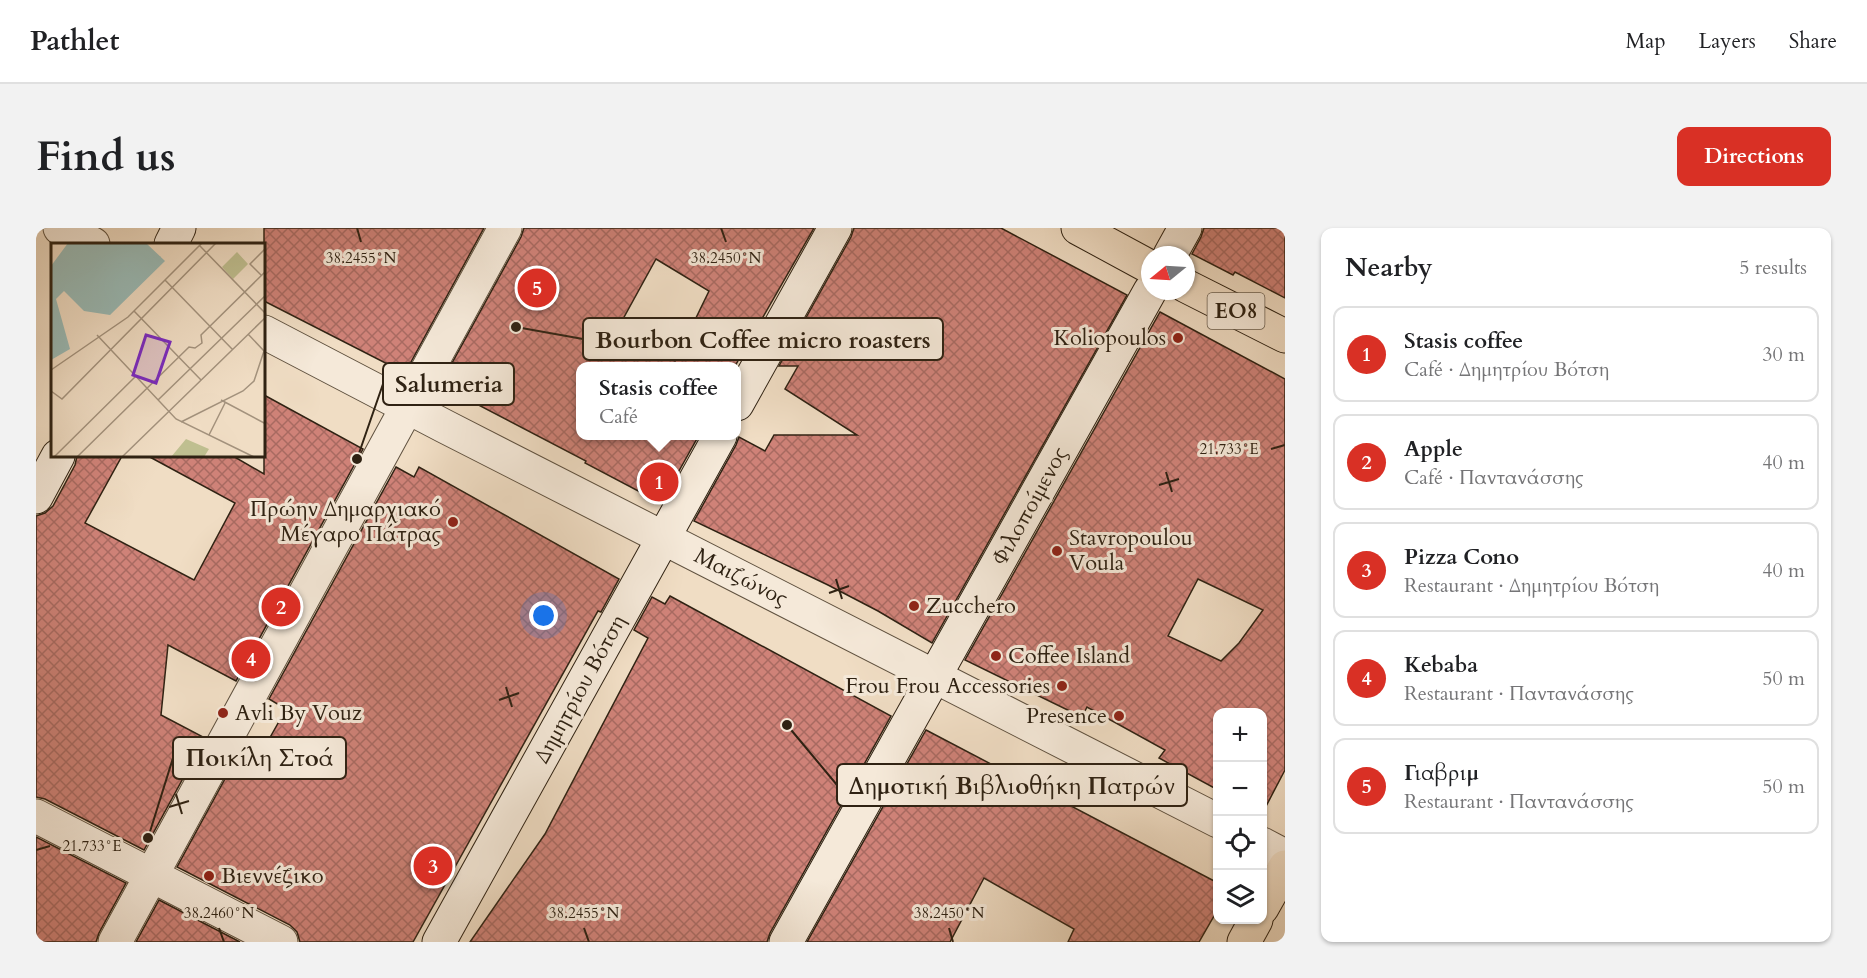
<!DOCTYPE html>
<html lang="en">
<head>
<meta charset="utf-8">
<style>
	:root { --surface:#fff; --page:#f2f2f2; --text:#202124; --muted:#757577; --line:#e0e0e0; --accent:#d93025 }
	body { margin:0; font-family:Cardo,serif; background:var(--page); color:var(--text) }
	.controls { position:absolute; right:18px; bottom:18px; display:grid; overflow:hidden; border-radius:12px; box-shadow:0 2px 4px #0004 }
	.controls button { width:54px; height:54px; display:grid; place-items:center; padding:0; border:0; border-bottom:2px solid var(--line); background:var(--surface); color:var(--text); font:30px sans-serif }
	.compass { position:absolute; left:1105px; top:18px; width:54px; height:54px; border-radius:50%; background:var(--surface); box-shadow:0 2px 4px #0004; rotate:252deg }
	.you { position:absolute; left:508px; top:388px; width:21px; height:21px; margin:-15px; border:4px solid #fff; border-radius:50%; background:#1a73e8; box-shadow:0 0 0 9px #1a73e833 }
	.badge { display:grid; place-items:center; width:39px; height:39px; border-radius:50%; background:var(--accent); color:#fff; font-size:20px; font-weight:700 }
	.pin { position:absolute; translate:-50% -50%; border:3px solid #fff; box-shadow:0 2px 6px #0006 }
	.popup { position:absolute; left:540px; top:134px; width:165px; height:78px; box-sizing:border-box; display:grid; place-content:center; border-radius:12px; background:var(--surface); filter:drop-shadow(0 2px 4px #0005); font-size:20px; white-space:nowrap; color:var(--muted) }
	.popup b { font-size:22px; color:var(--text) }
	.popup::after { content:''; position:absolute; left:50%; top:100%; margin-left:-12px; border:12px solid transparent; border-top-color:var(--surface) }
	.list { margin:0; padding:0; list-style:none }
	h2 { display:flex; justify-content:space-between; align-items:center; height:78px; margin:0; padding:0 24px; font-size:26px }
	h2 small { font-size:20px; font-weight:400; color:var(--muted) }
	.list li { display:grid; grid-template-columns:39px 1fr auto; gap:18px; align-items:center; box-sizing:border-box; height:96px; margin:0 12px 12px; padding:0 12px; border:2px solid var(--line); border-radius:12px }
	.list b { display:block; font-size:22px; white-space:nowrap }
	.list p { margin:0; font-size:20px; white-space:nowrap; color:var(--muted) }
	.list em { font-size:20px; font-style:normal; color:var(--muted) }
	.icon { flex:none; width:33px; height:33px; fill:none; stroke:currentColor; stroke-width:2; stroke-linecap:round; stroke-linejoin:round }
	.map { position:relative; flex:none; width:1249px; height:714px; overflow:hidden; border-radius:12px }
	header { display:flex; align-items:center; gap:36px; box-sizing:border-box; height:84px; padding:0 30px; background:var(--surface); border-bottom:2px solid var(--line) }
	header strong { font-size:28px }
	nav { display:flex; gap:33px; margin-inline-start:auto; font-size:21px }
	.intro { display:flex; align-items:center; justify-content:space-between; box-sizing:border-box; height:144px; padding:0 36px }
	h1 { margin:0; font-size:42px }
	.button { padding:15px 27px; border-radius:12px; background:var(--accent); color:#fff; font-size:21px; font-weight:700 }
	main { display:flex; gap:36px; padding:0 36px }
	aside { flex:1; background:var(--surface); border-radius:12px; box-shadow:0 2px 4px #0004 }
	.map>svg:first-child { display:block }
	.building { fill:url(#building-cross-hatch); stroke:#2f2213; stroke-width:1.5; fill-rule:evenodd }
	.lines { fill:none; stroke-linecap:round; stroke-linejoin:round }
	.street-casing { stroke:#5f513f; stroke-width:35 }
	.secondary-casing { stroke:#2f2213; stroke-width:35 }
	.primary-casing { stroke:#2f2213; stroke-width:35 }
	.street { stroke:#f5e9d9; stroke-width:33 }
	.secondary { stroke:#f5e9d9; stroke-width:33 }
	.primary { stroke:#f0ddc4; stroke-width:33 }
	.ticks { fill:none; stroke:#2f2213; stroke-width:2 }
	.poi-dot { fill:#8f2418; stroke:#f5e9d9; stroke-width:2 }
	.labels { text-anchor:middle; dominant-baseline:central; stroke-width:6; stroke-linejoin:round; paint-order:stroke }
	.shield { fill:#f5e9d9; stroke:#6a5e4e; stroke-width:1.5 }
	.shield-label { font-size:21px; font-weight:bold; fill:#2f2213 }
	.poi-label { font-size:22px; fill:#2f2213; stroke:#f5e9d9; text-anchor:start }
	.street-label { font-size:22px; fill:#2f2213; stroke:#f5e9d9 }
	.inset-river { fill:none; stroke:#9abbb7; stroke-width:3 }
	.inset-road { fill:none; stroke:#a3927d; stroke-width:1.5 }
	.view { fill:#7b2cbf; fill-opacity:0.15; stroke:#7b2cbf; stroke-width:3 }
	.inset-edge { fill:none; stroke:#2f2213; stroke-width:3 }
	.ticks-label { font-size:15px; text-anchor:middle; fill:#2f2213; stroke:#f5e9d9; stroke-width:6; stroke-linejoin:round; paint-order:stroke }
	.leader { fill:none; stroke:#2f2213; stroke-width:2 }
	.callout-dot { fill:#2f2213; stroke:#f5e9d9; stroke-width:2 }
	.callout { fill:#f5e9d9; stroke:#2f2213; stroke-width:2 }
	.callout-label { font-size:24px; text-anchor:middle; font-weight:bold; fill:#2f2213 }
</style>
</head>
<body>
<header>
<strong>Pathlet</strong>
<nav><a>Map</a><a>Layers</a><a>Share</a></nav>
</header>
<div class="intro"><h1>Find us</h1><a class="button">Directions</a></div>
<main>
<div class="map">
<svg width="1249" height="714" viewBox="0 0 1249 714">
	<defs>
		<pattern id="building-cross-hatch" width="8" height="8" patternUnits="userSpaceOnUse" patternTransform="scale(1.5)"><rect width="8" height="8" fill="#cf8278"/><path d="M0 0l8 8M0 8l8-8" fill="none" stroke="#a86a61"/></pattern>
	</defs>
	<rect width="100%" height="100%" fill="#f0ddc4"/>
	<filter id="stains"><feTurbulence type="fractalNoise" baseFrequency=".00333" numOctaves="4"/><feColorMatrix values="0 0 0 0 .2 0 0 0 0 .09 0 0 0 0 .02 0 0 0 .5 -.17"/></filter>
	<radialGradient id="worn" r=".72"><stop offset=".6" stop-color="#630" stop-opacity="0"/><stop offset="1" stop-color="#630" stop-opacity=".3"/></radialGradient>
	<g class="building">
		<path d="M 228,0 L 448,0 L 369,145 L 228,73 Z"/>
		<path d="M 488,0 L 778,0 L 699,138 L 545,138 L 545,207 L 663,207 L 625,275 L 549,235 L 550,233 L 404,157 L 485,9 ZM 620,31 L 673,63 L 639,133 L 581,102 Z"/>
		<path d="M 818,0 L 965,0 L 1091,67 L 896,415 L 842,383 L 792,357 L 658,293 L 700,217 L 703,209 L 729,223 L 738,207 L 821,207 L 749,161 L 762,138 L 743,138 L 815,9 Z"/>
		<path d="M 1168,0 L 1249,0 L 1249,70 L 1199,44 L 1197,47 L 1156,26 L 1165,9 Z"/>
		<path d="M 1124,84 L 1249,151 L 1249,542 L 1227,584 L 1227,484 L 1182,484 L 1182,562 L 1123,530 L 1129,522 L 1051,479 L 1046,489 L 929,432 ZM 1162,351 L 1227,382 L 1203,415 L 1185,433 L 1132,408 Z"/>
		<path d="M 228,167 L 327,221 L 200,453 L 132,417 L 125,487 L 169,510 L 108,622 L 9,571 L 0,569 L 0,288 L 9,285 L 17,278 L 39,237 L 41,228 L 86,228 L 49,295 L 158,352 L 199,275 L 112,228 L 197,228 L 228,246 Z"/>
		<path d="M 360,239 L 378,249 L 383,239 L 583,351 L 565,384 L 562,383 L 377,714 L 264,714 L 261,704 L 254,697 L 141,639 L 202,527 L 219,536 L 250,481 L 233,471 Z"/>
		<path d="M 634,368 L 855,488 L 734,705 L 731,714 L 434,714 L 509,606 L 612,410 L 598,402 L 616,369 L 629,376 Z"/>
		<path d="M 890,502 L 1182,655 L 1182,681 L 1163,714 L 1032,714 L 1038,701 L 948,650 L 914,714 L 771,714 Z"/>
		<path d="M 0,609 L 90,655 L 63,705 L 60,714 L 0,714 Z"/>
		<path d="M 123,672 L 204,714 L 100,714 Z"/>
	</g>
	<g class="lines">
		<defs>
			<g id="street">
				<path d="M 24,0 L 57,16"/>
				<path d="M 228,104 L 408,198 L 1182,593"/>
				<path d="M 0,588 L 245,714"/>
				<path d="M 1226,616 L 1249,628"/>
				<path d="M 79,714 L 469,0"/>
			</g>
			<g id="secondary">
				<path d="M 135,16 L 143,0"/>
				<path d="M 1134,27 L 1149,0"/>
				<path d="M 701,176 L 799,0"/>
				<path d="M 0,269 L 22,228"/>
				<path d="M 403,714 L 684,208"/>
				<path d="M 750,714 L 1114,63"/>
			</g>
			<g id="primary">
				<path d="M 1042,0 L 1114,39"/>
				<path d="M 1150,58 L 1249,108"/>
				<path d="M 1226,680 L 1249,639"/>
				<path d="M 1208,714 L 1220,692"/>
			</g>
		</defs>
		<use href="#street" class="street-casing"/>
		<use href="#secondary" class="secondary-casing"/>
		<use href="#primary" class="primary-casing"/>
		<use href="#street" class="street"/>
		<use href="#secondary" class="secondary"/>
		<use href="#primary" class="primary"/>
	</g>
	<path class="ticks" d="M 321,0 L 325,14M 685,0 L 690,14M 1235,221 L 1249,217M 1130,244 L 1136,264M 1123,257 L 1143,251M 800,351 L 806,371M 793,365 L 813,358M 470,459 L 476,479M 463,472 L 483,465M 140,566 L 146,586M 133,579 L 153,573M 0,622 L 14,618M 183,700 L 188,714M 548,700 L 553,714M 913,700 L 917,714"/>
	<g class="poi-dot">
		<circle cx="1142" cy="110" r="6"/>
		<circle cx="417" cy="294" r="6"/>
		<circle cx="1021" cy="323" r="6"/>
		<circle cx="878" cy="378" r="6"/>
		<circle cx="960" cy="428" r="6"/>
		<circle cx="1026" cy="458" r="6"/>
		<circle cx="187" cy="485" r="6"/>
		<circle cx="1083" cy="488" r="6"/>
		<circle cx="173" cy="648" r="6"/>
	</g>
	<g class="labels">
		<rect class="shield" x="1171.5" y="65" width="57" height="36" rx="4.5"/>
		<g class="shield-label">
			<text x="1200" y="83">ΕΟ8</text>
		</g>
		<g class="poi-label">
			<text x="1130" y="110" text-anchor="end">Koliopoulos</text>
			<text x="405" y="281" text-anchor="end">Πρώην Δημαρχιακό<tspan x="405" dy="25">Μέγαρο Πάτρας</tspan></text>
			<text x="1033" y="310">Stavropoulou<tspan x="1033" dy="25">Voula</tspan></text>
			<text x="890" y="378">Zucchero</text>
			<text x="972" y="428">Coffee Island</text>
			<text x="1014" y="458" text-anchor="end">Frou Frou Accessories</text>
			<text x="199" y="485">Avli By Vouz</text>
			<text x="1071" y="488" text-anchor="end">Presence</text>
			<text x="185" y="648">Βιεννέζικο</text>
		</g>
		<g class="street-label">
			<text transform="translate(994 278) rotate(-61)">Φιλοποίμενος</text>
			<text transform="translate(705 349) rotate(27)">Μαιζώνος</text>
			<text transform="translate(544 461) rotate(-61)">Δημητρίου Βότση</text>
		</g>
	</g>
	<g transform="translate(15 15)">
		<rect width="214" height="214" fill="#f0ddc4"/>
		<path d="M 186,9 L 197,21 L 182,36 L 171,24 ZM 135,196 L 158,206 L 153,214 L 120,214 Z" fill="#bfbf90"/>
		<path d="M 17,0 L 95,0 L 114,18 L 59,72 L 33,68 L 13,48 L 5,56 L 19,106 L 0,117 L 0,23 Z" fill="#9abbb7"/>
		<path class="inset-river" d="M 0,44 L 19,31 L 110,15"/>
		<path class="inset-road" d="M 149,3 L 215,71M 210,32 L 199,21 L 215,5M 114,37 L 182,107M 83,68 L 150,137M 46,92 L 125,176 L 203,214M 0,127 L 77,74 L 151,0M 0,148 L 11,156 L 165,0M 107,157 L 215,52M 170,157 L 215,181M 130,179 L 192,148 L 203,138 L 213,108 L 197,91M 158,192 L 174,160M 3,214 L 85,133M 26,214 L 138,104 L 144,105 L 151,100 L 150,92 L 215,28M 71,214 L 215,74"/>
		<path class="view" d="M 95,92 L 119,99 L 105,140 L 82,132 Z"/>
		<rect width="214" height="214" class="inset-edge"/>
	</g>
	<g class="ticks-label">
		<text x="325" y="35">38.2455°N</text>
		<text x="690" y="35">38.2450°N</text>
		<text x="1193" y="226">21.733°E</text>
		<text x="56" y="623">21.733°E</text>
		<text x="183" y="690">38.2460°N</text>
		<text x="548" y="690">38.2455°N</text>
		<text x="913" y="690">38.2450°N</text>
	</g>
	<path class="leader" d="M480 99L547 111M321 231L347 156M112 610L137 530M751 497L801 557"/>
	<g class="callout-dot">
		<circle cx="480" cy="99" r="6"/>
		<circle cx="321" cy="231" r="6"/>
		<circle cx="112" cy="610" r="6"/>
		<circle cx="751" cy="497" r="6"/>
	</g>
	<g class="callout">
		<rect x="547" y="90" width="360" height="42" rx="6"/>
		<rect x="347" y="135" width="131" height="42" rx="6"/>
		<rect x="137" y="509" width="173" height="42" rx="6"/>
		<rect x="801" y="536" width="350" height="42" rx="6"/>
	</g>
	<g class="callout-label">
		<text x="727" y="120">Bourbon Coffee micro roasters</text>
		<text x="413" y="164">Salumeria</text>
		<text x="224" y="538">Ποικίλη Στοά</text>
		<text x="976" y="566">Δημοτική Βιβλιοθήκη Πατρών</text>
	</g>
	<rect width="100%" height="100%" filter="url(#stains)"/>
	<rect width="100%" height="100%" fill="url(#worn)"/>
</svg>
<div class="controls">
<button>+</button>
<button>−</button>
<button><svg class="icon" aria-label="locate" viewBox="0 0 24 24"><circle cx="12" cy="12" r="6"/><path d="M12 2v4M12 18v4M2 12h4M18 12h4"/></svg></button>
<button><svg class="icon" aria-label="layers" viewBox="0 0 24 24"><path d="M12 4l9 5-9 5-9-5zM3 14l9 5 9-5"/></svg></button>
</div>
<svg class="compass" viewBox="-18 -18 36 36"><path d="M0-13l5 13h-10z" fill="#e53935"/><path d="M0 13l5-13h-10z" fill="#757577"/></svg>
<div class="you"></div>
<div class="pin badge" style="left:623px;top:254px">1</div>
<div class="popup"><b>Stasis coffee</b>Café</div>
<div class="pin badge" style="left:245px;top:379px">2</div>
<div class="pin badge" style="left:397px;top:638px">3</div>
<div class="pin badge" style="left:215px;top:431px">4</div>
<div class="pin badge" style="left:501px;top:60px">5</div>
</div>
<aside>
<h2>Nearby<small>5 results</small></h2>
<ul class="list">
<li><span class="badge">1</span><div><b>Stasis coffee</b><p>Café · Δημητρίου Βότση</p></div><em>30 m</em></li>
<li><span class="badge">2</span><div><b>Apple</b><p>Café · Παντανάσσης</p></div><em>40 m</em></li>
<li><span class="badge">3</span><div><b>Pizza Cono</b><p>Restaurant · Δημητρίου Βότση</p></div><em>40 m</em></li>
<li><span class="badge">4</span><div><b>Kebaba</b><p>Restaurant · Παντανάσσης</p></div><em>50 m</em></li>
<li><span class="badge">5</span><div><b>Γιαβριμ</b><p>Restaurant · Παντανάσσης</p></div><em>50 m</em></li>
</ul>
</aside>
</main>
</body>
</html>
